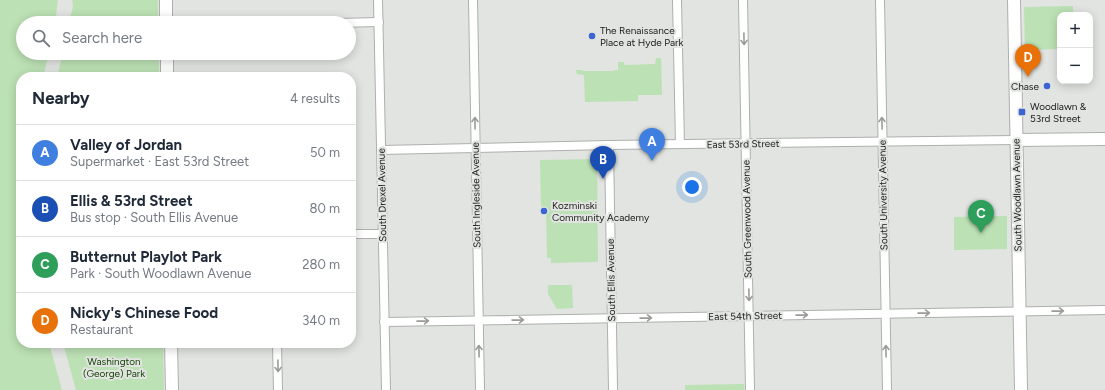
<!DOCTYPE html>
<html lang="en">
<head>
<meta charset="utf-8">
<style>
	:root { --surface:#fff; --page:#f6f6f7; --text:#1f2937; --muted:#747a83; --line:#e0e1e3; --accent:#3c64d5 }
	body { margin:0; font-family:Figtree,sans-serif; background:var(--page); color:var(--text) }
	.controls { position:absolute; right:12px; top:12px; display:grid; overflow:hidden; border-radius:8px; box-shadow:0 2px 10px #0003 }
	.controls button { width:36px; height:36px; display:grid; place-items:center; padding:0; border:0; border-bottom:1px solid var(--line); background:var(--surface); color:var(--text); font:20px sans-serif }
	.you { position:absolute; left:692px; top:187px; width:14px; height:14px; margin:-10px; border:3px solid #fff; border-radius:50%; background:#1a73e8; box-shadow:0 0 0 6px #1a73e833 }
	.badge { display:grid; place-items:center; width:26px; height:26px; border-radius:50%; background:var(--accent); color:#fff; font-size:13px; font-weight:700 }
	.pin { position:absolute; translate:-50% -33px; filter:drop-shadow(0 1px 2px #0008) }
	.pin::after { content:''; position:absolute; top:21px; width:14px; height:12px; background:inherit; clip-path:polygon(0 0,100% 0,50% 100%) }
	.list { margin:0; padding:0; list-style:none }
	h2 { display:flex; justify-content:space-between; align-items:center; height:52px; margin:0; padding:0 16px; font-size:17px }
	h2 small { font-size:13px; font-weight:400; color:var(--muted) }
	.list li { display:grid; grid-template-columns:26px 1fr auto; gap:12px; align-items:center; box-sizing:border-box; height:56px; padding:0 16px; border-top:1px solid var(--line) }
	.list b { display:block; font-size:15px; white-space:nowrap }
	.list p { margin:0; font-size:13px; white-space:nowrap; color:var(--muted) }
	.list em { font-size:13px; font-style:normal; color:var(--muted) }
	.icon { flex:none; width:22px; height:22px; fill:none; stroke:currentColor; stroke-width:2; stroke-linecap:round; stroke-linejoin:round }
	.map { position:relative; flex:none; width:1105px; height:390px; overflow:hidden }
	.search { position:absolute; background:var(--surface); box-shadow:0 2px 10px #0003; left:16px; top:16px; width:340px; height:44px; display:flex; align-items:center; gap:10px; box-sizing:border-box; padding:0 14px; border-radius:22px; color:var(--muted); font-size:15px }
	.panel { position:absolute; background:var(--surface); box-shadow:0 2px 10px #0003; left:16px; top:72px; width:340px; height:276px; border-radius:16px }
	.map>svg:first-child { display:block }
	.green { fill:#bce1b4 }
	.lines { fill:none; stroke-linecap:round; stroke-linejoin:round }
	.street-casing { stroke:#adb0ac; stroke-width:10 }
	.secondary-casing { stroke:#adb0ac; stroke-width:14 }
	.street { stroke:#fff; stroke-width:8 }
	.secondary { stroke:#fff; stroke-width:12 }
	.oneway { stroke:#9b9b9a }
	.poi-dot { fill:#3c64d5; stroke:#e1e4e0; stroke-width:1.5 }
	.labels { text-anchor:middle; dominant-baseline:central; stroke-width:4; stroke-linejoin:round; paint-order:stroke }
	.poi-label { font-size:10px; fill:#20211f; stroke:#e1e4e0; text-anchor:start }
	.street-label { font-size:10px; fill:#20211f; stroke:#e1e4e0 }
	.park-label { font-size:10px; fill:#164409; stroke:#e1e4e0 }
</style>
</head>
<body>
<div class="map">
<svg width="1105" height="390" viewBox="0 0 1105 390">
	<rect width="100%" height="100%" fill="#e1e4e0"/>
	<g class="green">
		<path d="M 0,0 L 58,0 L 55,23 L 23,23 L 23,53 L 49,53 L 43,77 L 21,77 L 21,343 L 49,343 L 62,390 L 0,390 Z"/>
		<path d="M 72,0 L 158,0 L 158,23 L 68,23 C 70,14 75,9 72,0 Z"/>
		<path d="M 1073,6 L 1073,15 L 1060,15 L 1060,49 L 1025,50 L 1024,7 Z"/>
		<path d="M 63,53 L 159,53 L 159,77 L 57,77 Z"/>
		<path d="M 656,58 L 661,58 L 662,95 L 638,95 L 638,101 L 585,102 L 584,75 L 577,74 L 576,70 L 582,70 L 583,71 L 614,71 L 614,70 L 618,70 L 618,62 L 624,62 L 624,65 L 655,64 Z"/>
		<path d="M 597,159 L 598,262 L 551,263 L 551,258 L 547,258 L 546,209 L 541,209 L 540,160 Z"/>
		<path d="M 1007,216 L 1007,249 L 954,250 L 954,217 Z"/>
		<path d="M 548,285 L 572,285 L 573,308 L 557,309 L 548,294 Z"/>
		<path d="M 63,343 L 163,343 L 164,390 L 76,390 Z"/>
		<path d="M 744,384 L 744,390 L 685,390 L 685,385 Z"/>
	</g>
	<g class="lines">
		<defs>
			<g id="street">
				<path d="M 378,0 L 386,390"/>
				<path d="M 473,0 L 480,390"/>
				<path d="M 677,0 L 680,144"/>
				<path d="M 743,0 L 750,390"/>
				<path d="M 880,0 L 887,390"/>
				<path d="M 337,23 L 379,22"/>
				<path d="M 609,145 L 613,390"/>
				<path d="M 381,150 L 609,145 L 1016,140"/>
				<path d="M 351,234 L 383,234"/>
				<path d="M 384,322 L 1105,310"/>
				<path d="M 277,343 L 278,390"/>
			</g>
			<g id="secondary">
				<path d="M 166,0 L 166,23"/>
				<path d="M 1014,0 L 1021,390"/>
				<path d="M 167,53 L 167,77"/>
				<path d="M 1016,140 L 1105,139"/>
				<path d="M 171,343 L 172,390"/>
			</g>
		</defs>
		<use href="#street" class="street-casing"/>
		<use href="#secondary" class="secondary-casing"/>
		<use href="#street" class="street"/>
		<use href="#secondary" class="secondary"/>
	</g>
	<defs><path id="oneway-shaft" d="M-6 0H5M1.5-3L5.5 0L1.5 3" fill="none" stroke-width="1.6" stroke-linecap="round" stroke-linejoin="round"/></defs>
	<g class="oneway">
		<use href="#oneway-shaft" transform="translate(744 39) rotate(89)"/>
		<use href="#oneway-shaft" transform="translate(475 123) rotate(-91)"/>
		<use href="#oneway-shaft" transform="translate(882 123) rotate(-91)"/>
		<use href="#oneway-shaft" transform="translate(749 295) rotate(89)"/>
		<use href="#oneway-shaft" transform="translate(1058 311) rotate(-1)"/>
		<use href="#oneway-shaft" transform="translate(924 313) rotate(-1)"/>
		<use href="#oneway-shaft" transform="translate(802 315) rotate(-1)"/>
		<use href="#oneway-shaft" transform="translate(646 318) rotate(-1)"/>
		<use href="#oneway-shaft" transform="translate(518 320) rotate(-1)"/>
		<use href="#oneway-shaft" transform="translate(423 321) rotate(-1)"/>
		<use href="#oneway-shaft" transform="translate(479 351) rotate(-91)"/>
		<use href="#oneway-shaft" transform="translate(886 351) rotate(-91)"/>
		<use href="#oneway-shaft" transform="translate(278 366) rotate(89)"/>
	</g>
	<g class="poi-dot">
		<circle cx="592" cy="36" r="4"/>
		<circle cx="1047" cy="86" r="4"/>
		<rect x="1018" y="108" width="8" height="8" rx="2"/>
		<circle cx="544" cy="211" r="4"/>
	</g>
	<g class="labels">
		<g class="poi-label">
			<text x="600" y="30">The Renaissance<tspan x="600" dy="12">Place at Hyde Park</tspan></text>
			<text x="1039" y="86" text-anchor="end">Chase</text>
			<text x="1030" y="106">Woodlawn &amp;<tspan x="1030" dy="12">53rd Street</tspan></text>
			<text x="552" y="205">Kozminski<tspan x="552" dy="12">Community Academy</tspan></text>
		</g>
		<g class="street-label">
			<text transform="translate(743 144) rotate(-1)">East 53rd Street</text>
			<text transform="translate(382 195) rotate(-91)">South Drexel Avenue</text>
			<text transform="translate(476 195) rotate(-91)">South Ingleside Avenue</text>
			<text transform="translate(883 195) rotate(-91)">South University Avenue</text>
			<text transform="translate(1017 195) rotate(-91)">South Woodlawn Avenue</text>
			<text transform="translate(747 219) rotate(-91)">South Greenwood Avenue</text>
			<text transform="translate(611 280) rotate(-91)">South Ellis Avenue</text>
			<text transform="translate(745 316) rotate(-1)">East 54th Street</text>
		</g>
		<g class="park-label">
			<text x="114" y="361">Washington<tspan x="114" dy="12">(George) Park</tspan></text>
		</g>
	</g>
</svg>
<div class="controls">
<button>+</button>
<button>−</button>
</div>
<div class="you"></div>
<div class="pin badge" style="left:652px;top:161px;background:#3f7fe0">A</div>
<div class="pin badge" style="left:603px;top:179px;background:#1a4fb4">B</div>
<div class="pin badge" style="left:981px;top:233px;background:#2e9e5b">C</div>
<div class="pin badge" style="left:1028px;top:77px;background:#e8710a">D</div>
<div class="search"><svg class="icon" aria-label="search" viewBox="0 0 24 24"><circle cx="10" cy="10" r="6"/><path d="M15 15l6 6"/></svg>Search here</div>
<section class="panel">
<h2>Nearby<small>4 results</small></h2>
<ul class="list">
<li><span class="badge" style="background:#3f7fe0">A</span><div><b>Valley of Jordan</b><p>Supermarket · East 53rd Street</p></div><em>50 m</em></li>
<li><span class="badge" style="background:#1a4fb4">B</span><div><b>Ellis &amp; 53rd Street</b><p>Bus stop · South Ellis Avenue</p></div><em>80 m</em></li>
<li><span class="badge" style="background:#2e9e5b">C</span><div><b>Butternut Playlot Park</b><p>Park · South Woodlawn Avenue</p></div><em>280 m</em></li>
<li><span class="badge" style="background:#e8710a">D</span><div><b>Nicky's Chinese Food</b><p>Restaurant</p></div><em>340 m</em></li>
</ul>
</section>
</div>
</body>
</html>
